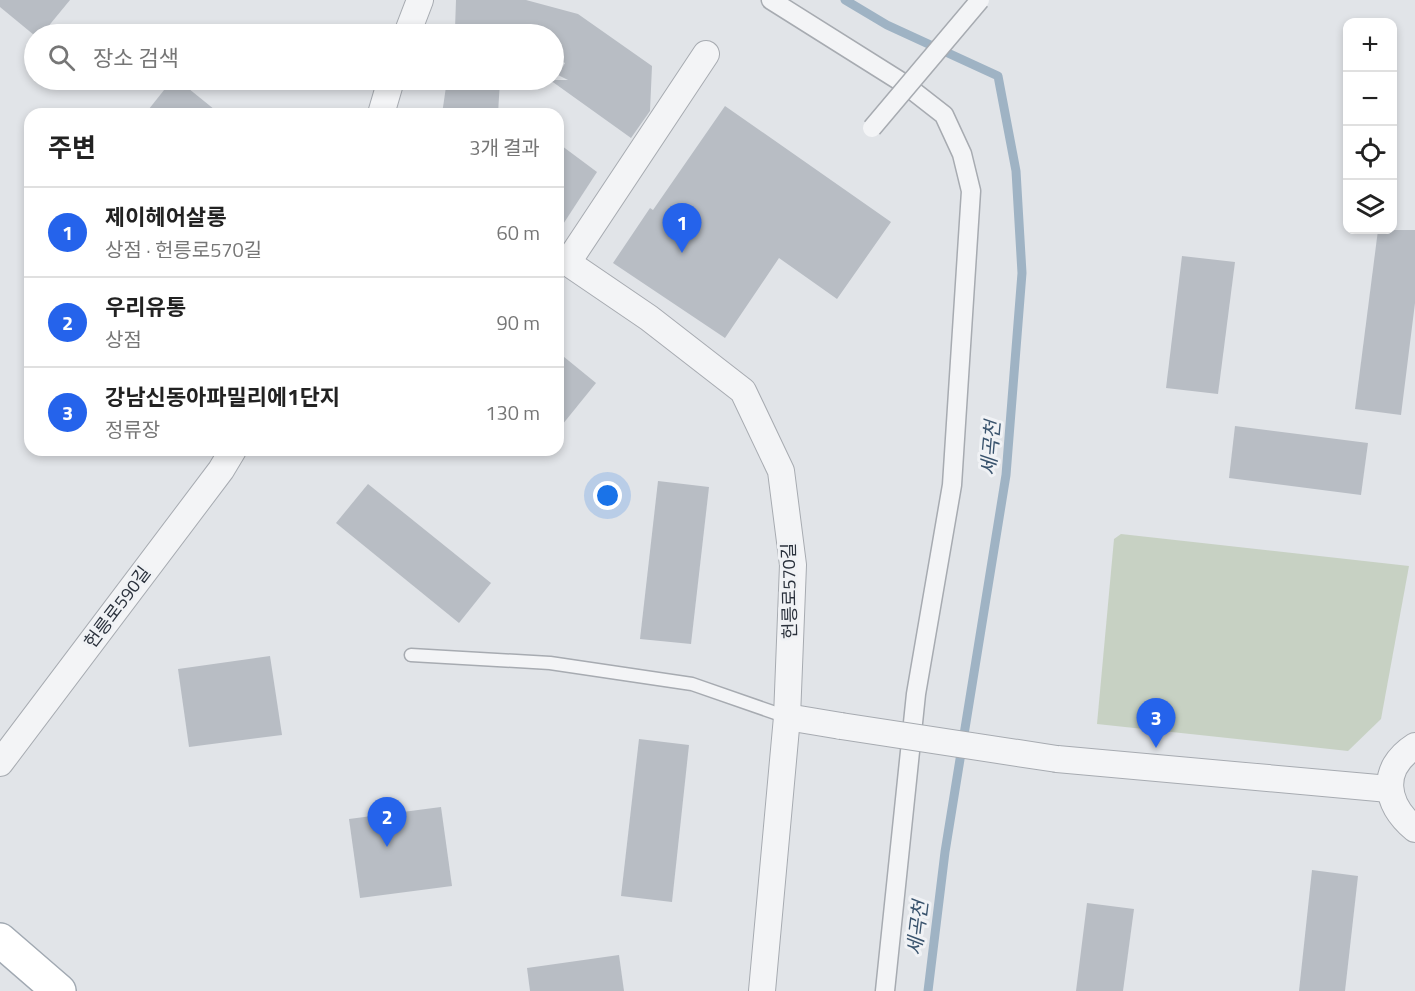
<!DOCTYPE html>
<html lang="ko">
<head>
<meta charset="utf-8">
<style>
	:root { --surface:#fff; --page:#f2f2f2; --text:#222; --muted:#767676; --line:#e0e0e0; --accent:#2563eb }
	body { margin:0; font-family:"Titillium Web","Noto Sans KR",sans-serif; background:var(--page); color:var(--text) }
	.controls { position:absolute; right:18px; top:18px; display:grid; overflow:hidden; border-radius:12px; box-shadow:0 3px 9px #0003 }
	.controls button { width:54px; height:54px; display:grid; place-items:center; padding:0; border:0; border-bottom:2px solid var(--line); background:var(--surface); color:var(--text); font:30px sans-serif }
	.you { position:absolute; left:608px; top:496px; width:21px; height:21px; margin:-15px; border:4px solid #fff; border-radius:50%; background:#1a73e8; box-shadow:0 0 0 9px #1a73e833 }
	.badge { display:grid; place-items:center; width:39px; height:39px; border-radius:50%; background:var(--accent); color:#fff; font-size:20px; font-weight:700 }
	.pin { position:absolute; translate:-50% -50px; filter:drop-shadow(0 2px 3px #0008) }
	.pin::after { content:''; position:absolute; top:32px; width:21px; height:18px; background:inherit; clip-path:polygon(0 0,100% 0,50% 100%) }
	.list { margin:0; padding:0; list-style:none }
	h2 { display:flex; justify-content:space-between; align-items:center; height:78px; margin:0; padding:0 24px; font-size:26px }
	h2 small { font-size:20px; font-weight:400; color:var(--muted) }
	.list li { display:grid; grid-template-columns:39px 1fr auto; gap:18px; align-items:center; box-sizing:border-box; height:90px; padding:0 24px; border-top:2px solid var(--line) }
	.list b { display:block; font-size:22px; white-space:nowrap }
	.list p { margin:0; font-size:20px; white-space:nowrap; color:var(--muted) }
	.list em { font-size:20px; font-style:normal; color:var(--muted) }
	.icon { flex:none; width:33px; height:33px; fill:none; stroke:currentColor; stroke-width:2; stroke-linecap:round; stroke-linejoin:round }
	.map { position:relative; flex:none; width:1415px; height:991px; overflow:hidden }
	.search { position:absolute; background:var(--surface); box-shadow:0 3px 9px #0003; left:24px; top:24px; width:540px; height:66px; display:flex; align-items:center; gap:15px; box-sizing:border-box; padding:0 21px; border-radius:33px; color:var(--muted); font-size:22px }
	.panel { position:absolute; background:var(--surface); box-shadow:0 3px 9px #0003; left:24px; top:108px; width:540px; height:348px; border-radius:18px }
	.map>svg:first-child { display:block }
	.green { fill:#c7d1c3 }
	.lines { fill:none; stroke-linecap:round; stroke-linejoin:round }
	.stream { stroke:#9fb3c4; stroke-width:9 }
	.building { fill:#b8bdc4 }
	.service-casing { stroke:#a7abb1; stroke-width:15 }
	.pedestrian-casing { stroke:#a7abb1; stroke-width:21 }
	.minor-casing { stroke:#a7abb1; stroke-width:28 }
	.primary-casing { stroke:#a1a9b2; stroke-width:36 }
	.service { stroke:#f3f4f6; stroke-width:12 }
	.pedestrian { stroke:#f3f4f6; stroke-width:18 }
	.minor { stroke:#f3f4f6; stroke-width:26 }
	.primary { stroke:#fff; stroke-width:33 }
	.pedestrian-bridge-casing { stroke:#a7abb1; stroke-width:21; stroke-linecap:butt }
	.minor-bridge-casing { stroke:#a7abb1; stroke-width:28; stroke-linecap:butt }
	.pedestrian-bridge { stroke:#f3f4f6; stroke-width:18 }
	.minor-bridge { stroke:#f3f4f6; stroke-width:26 }
	.labels { text-anchor:middle; dominant-baseline:central; stroke-width:6; stroke-linejoin:round; paint-order:stroke }
	.street-label { font-size:18px; fill:#2b323d; stroke:#f0f2f5 }
	.water-label { font-size:20px; font-style:italic; fill:#39536d; stroke:#f0f2f5 }
</style>
</head>
<body>
<div class="map">
<svg width="1415" height="991" viewBox="0 0 1415 991">
	<rect width="100%" height="100%" fill="#e1e4e8"/>
	<path class="green" d="M 1121,534 L 1409,566 L 1381,719 L 1348,751 L 1097,724 L 1114,539 Z"/>
	<g class="lines">
		<path class="stream" d="M 845,0 L 887,25 L 998,76 L 1016,171 L 1022,273 L 1006,475 L 945,852 L 928,991"/>
	</g>
	<g class="building">
		<path d="M 0,0 L 70,0 L 42,34 L 34,35 L 0,7 Z"/>
		<path d="M 456,0 L 526,0 L 578,14 L 652,66 L 650,111 L 631,138 L 550,80 L 568,80 L 558,75 L 565,63 L 554,58 L 554,34 L 467,34 L 455,29 Z"/>
		<path d="M 172,80 L 178,80 L 220,114 L 145,114 Z"/>
		<path d="M 447,80 L 500,80 L 498,114 L 442,114 Z"/>
		<path d="M 725,106 L 891,222 L 837,299 L 779,258 L 725,338 L 613,263 L 650,208 L 653,210 Z"/>
		<path d="M 558,143 L 597,172 L 558,232 Z"/>
		<path d="M 1378,230 L 1415,230 L 1415,303 L 1401,415 L 1355,409 Z"/>
		<path d="M 1182,256 L 1235,262 L 1218,394 L 1166,388 Z"/>
		<path d="M 558,352 L 596,383 L 558,430 Z"/>
		<path d="M 1235,426 L 1368,443 L 1361,495 L 1229,478 Z"/>
		<path d="M 658,481 L 709,487 L 691,644 L 640,639 Z"/>
		<path d="M 368,484 L 491,583 L 459,623 L 336,523 Z"/>
		<path d="M 270,656 L 282,735 L 189,747 L 178,669 Z"/>
		<path d="M 639,739 L 689,745 L 672,902 L 621,896 Z"/>
		<path d="M 441,807 L 452,886 L 360,898 L 349,819 Z"/>
		<path d="M 1312,870 L 1358,876 L 1345,991 L 1299,991 Z"/>
		<path d="M 1087,903 L 1134,909 L 1123,991 L 1076,991 Z"/>
		<path d="M 619,955 L 624,991 L 530,991 L 527,968 Z"/>
	</g>
	<g class="lines">
		<defs>
			<path id="service" d="M 411,655 L 550,663 L 692,684 L 787,717"/>
			<path id="pedestrian" d="M 771,0 L 903,83 L 944,115 L 962,154 L 971,191 L 952,485 L 916,694 L 885,991"/>
			<g id="minor">
				<path d="M 407,34 L 420,0"/>
				<path d="M 381,114 L 391,80"/>
				<path d="M 558,256 L 649,318 L 743,391 L 781,471 L 793,565 L 787,717 L 762,991"/>
				<path d="M 568,262 L 706,54"/>
				<path d="M 787,717 L 841,726"/>
				<path d="M 1415,746 C 1379,769 1385,804 1415,829"/>
				<path d="M 1057,759 L 1389,789"/>
				<path d="M 0,763 L 221,470 L 233,450"/>
			</g>
			<path id="primary" d="M 0,940 L 59,991"/>
		</defs>
		<use href="#service" class="service-casing"/>
		<use href="#pedestrian" class="pedestrian-casing"/>
		<use href="#minor" class="minor-casing"/>
		<use href="#primary" class="primary-casing"/>
		<use href="#service" class="service"/>
		<use href="#pedestrian" class="pedestrian"/>
		<use href="#minor" class="minor"/>
		<use href="#primary" class="primary"/>
		<defs>
			<path id="pedestrian-bridge" d="M 872,128 L 980,0"/>
			<path id="minor-bridge" d="M 841,726 L 1057,759"/>
		</defs>
		<use href="#pedestrian-bridge" class="pedestrian-bridge-casing"/>
		<use href="#minor-bridge" class="minor-bridge-casing"/>
		<use href="#pedestrian-bridge" class="pedestrian-bridge"/>
		<use href="#minor-bridge" class="minor-bridge"/>
	</g>
	<g class="labels">
		<g class="street-label">
			<text transform="translate(789 591) rotate(-91)">헌릉로570길</text>
			<text transform="translate(117 607) rotate(-53)">헌릉로590길</text>
		</g>
		<g class="water-label">
			<text transform="translate(990 448) rotate(-85)">세곡천</text>
			<text transform="translate(917 928) rotate(-83)">세곡천</text>
		</g>
	</g>
</svg>
<div class="controls">
<button>+</button>
<button>−</button>
<button><svg class="icon" aria-label="locate" viewBox="0 0 24 24"><circle cx="12" cy="12" r="6"/><path d="M12 2v4M12 18v4M2 12h4M18 12h4"/></svg></button>
<button><svg class="icon" aria-label="layers" viewBox="0 0 24 24"><path d="M12 4l9 5-9 5-9-5zM3 14l9 5 9-5"/></svg></button>
</div>
<div class="you"></div>
<div class="pin badge" style="left:682px;top:253px">1</div>
<div class="pin badge" style="left:387px;top:847px">2</div>
<div class="pin badge" style="left:1156px;top:748px">3</div>
<div class="search"><svg class="icon" aria-label="search" viewBox="0 0 24 24"><circle cx="10" cy="10" r="6"/><path d="M15 15l6 6"/></svg>장소 검색</div>
<section class="panel">
<h2>주변<small>3개 결과</small></h2>
<ul class="list">
<li><span class="badge">1</span><div><b>제이헤어살롱</b><p>상점 · 헌릉로570길</p></div><em>60 m</em></li>
<li><span class="badge">2</span><div><b>우리유통</b><p>상점</p></div><em>90 m</em></li>
<li><span class="badge">3</span><div><b>강남신동아파밀리에1단지</b><p>정류장</p></div><em>130 m</em></li>
</ul>
</section>
</div>
</body>
</html>
